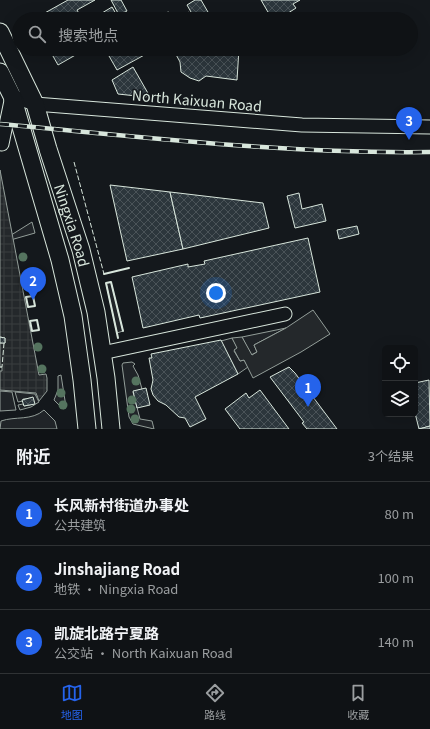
<!DOCTYPE html>
<html lang="zh">
<head>
<meta charset="utf-8">
<style>
	:root { --surface:#0f1215; --page:#181b1e; --text:#f1f3f6; --muted:#9b9ea0; --line:#2f3234; --accent:#2563eb }
	body { margin:0; font-family:Georgia,"Noto Sans SC",serif; background:var(--page); color:var(--text) }
	.controls { position:absolute; right:12px; bottom:12px; display:grid; overflow:hidden; border-radius:6px; box-shadow:0 4px 16px #0002 }
	.controls button { width:36px; height:36px; display:grid; place-items:center; padding:0; border:0; border-bottom:1px solid var(--line); background:var(--surface); color:var(--text); font:20px sans-serif }
	.you { position:absolute; left:216px; top:293px; width:14px; height:14px; margin:-10px; border:3px solid #fff; border-radius:50%; background:#1a73e8; box-shadow:0 0 0 6px #1a73e833 }
	.badge { display:grid; place-items:center; width:26px; height:26px; border-radius:50%; background:var(--accent); color:#fff; font-size:13px; font-weight:700 }
	.pin { position:absolute; translate:-50% -33px; filter:drop-shadow(0 1px 2px #0008) }
	.pin::after { content:''; position:absolute; top:21px; width:14px; height:12px; background:inherit; clip-path:polygon(0 0,100% 0,50% 100%) }
	.list { margin:0; padding:0; list-style:none }
	h2 { display:flex; justify-content:space-between; align-items:center; height:52px; margin:0; padding:0 16px; font-size:17px }
	h2 small { font-size:13px; font-weight:400; color:var(--muted) }
	.list li { display:grid; grid-template-columns:26px 1fr auto; gap:12px; align-items:center; box-sizing:border-box; height:64px; padding:0 16px; border-top:1px solid var(--line) }
	.list b { display:block; font-size:15px; white-space:nowrap }
	.list p { margin:0; font-size:13px; white-space:nowrap; color:var(--muted) }
	.list em { font-size:13px; font-style:normal; color:var(--muted) }
	.icon { flex:none; width:22px; height:22px; fill:none; stroke:currentColor; stroke-width:2; stroke-linecap:round; stroke-linejoin:round }
	.map { position:relative; flex:none; width:430px; height:429px; overflow:hidden }
	.search { position:absolute; background:var(--surface); box-shadow:0 4px 16px #0002; left:12px; right:12px; top:12px; height:44px; display:flex; align-items:center; gap:10px; box-sizing:border-box; padding:0 14px; border-radius:22px; color:var(--muted); font-size:15px }
	.sheet { height:244px; background:var(--surface) }
	nav { display:flex; justify-content:space-around; align-items:center; box-sizing:border-box; height:56px; border-top:1px solid var(--line); background:var(--surface); font-size:11px; color:var(--muted) }
	nav a { display:grid; justify-items:center; gap:2px }
	nav .on { color:var(--accent) }
	.map>svg:first-child { display:block }
	.green { fill:#202428; stroke:#939e99 }
	.parking { fill:#24282b; stroke:#939e99 }
	.plaza { fill:url(#plaza-grid); stroke:#939e99 }
	.building { fill:url(#building-cross-hatch); stroke:#d8e6dc }
	.lines { fill:none; stroke-linecap:round; stroke-linejoin:round }
	.minor-casing { stroke:#d8e6dc; stroke-width:15 }
	.major-casing { stroke:#d8e6dc; stroke-width:19 }
	.minor { stroke:#14181c; stroke-width:13 }
	.major { stroke:#14181c; stroke-width:17 }
	.rail-casing { stroke:#d8e6dc; stroke-width:4.5 }
	.rail { stroke:#14181c; stroke-width:3; stroke-dasharray:9; stroke-linecap:butt }
	.fence { stroke:#d8e6dc; stroke-width:1; stroke-dasharray:5 2; stroke-linecap:butt }
	.wall { stroke:#d8e6dc; stroke-width:2 }
	.tree { fill:#55745f }
	.labels { text-anchor:middle; dominant-baseline:central; stroke-width:3; stroke-linejoin:round; paint-order:stroke }
	.street-label { font-size:14px; fill:#d8e6dc; stroke:#14181c }
</style>
</head>
<body>
<div class="map">
<svg width="430" height="429" viewBox="0 0 430 429">
	<defs>
		<pattern id="plaza-grid" width="8" height="8" patternUnits="userSpaceOnUse"><rect width="8" height="8" fill="#24282b"/><path d="M0 4h8M4 0v8" fill="none" stroke="#393d3f"/></pattern>
		<pattern id="building-cross-hatch" width="8" height="8" patternUnits="userSpaceOnUse"><rect width="8" height="8" fill="#2c363c"/><path d="M0 0l8 8M0 8l8-8" fill="none" stroke="#4a5358"/></pattern>
	</defs>
	<rect width="100%" height="100%" fill="#14181c"/>
	<g class="green">
		<path d="M 32,222 L 35,233 L 14,239 L 0,248 L 0,242 Z"/>
		<path d="M 111,282 L 123,331 L 117,333 L 106,283 Z"/>
		<path d="M 286,328 L 254,345 L 257,352 L 251,355 L 242,337 Z"/>
		<path d="M 232,338 L 238,349 L 234,351 L 240,361 L 244,360 L 248,367 L 238,374 L 221,341 Z"/>
		<path d="M 132,362 L 135,364 L 133,366 L 138,375 L 142,389 L 133,392 L 140,419 L 152,421 L 154,429 L 133,424 L 129,417 L 122,365 L 123,363 Z"/>
		<path d="M 61,375 L 66,407 L 63,409 L 54,400 L 58,390 L 58,376 Z"/>
		<path d="M 0,391 L 12,392 L 16,410 L 0,411 Z"/>
		<path d="M 15,392 L 35,394 L 39,402 L 31,407 L 20,410 L 18,405 L 23,404 L 24,406 L 34,404 L 33,398 L 23,399 L 23,401 L 18,402 Z"/>
		<path d="M 44,410 L 55,421 L 57,429 L 0,429 L 1,421 C 15,416 32,421 44,410 Z"/>
	</g>
	<path class="parking" d="M 313,310 L 330,334 L 301,352 L 253,378 L 244,360 L 240,361 L 234,350 L 237,348 L 232,338 L 242,337 L 252,355 L 257,352 L 254,345 L 286,328 Z"/>
	<path class="plaza" d="M 0,170 L 39,375 L 46,374 L 47,378 L 47,391 L 39,401 L 36,393 L 0,390 L 0,371 L 2,371 L 2,367 L 0,367 L 0,343 L 5,343 L 5,338 L 0,337 Z"/>
	<g class="building">
		<path d="M 68,0 L 95,0 L 77,10 L 82,19 L 34,19 Z"/>
		<path d="M 111,0 L 121,0 L 127,11 L 119,15 Z"/>
		<path d="M 195,0 L 201,0 L 212,19 L 195,19 L 187,5 Z"/>
		<path d="M 261,0 L 300,0 L 293,4 L 296,8 L 285,15 L 287,19 L 272,19 Z"/>
		<path d="M 112,7 L 119,19 L 92,19 Z"/>
		<path d="M 168,12 L 181,17 L 189,12 L 193,19 L 156,19 Z"/>
		<path d="M 49,49 L 86,49 L 58,65 Z"/>
		<path d="M 105,49 L 146,49 L 148,53 L 117,70 Z"/>
		<path d="M 173,49 L 239,49 L 237,80 L 206,76 L 199,81 L 190,78 L 181,72 L 180,62 Z"/>
		<path d="M 133,67 L 149,95 L 146,97 L 118,94 L 112,80 Z"/>
		<path d="M 110,185 L 170,192 L 183,249 L 127,261 Z"/>
		<path d="M 170,192 L 263,203 L 269,228 L 183,249 Z"/>
		<path d="M 299,193 L 302,209 L 322,204 L 326,221 L 295,228 L 287,196 Z"/>
		<path d="M 357,226 L 359,234 L 339,239 L 337,230 Z"/>
		<path d="M 308,238 L 320,292 L 200,318 L 199,315 L 143,328 L 132,277 L 188,264 L 188,267 L 205,264 L 204,261 Z"/>
		<path d="M 0,337 L 5,338 L 5,343 L 0,343 Z"/>
		<path d="M 221,340 L 238,374 L 195,397 L 206,419 L 190,427 L 185,418 L 179,417 L 166,405 L 158,401 L 153,395 L 151,389 L 153,380 L 149,358 L 152,358 L 151,354 Z"/>
		<path d="M 289,367 L 295,373 L 337,429 L 307,429 L 302,423 L 304,422 L 270,377 Z"/>
		<path d="M 429,380 L 430,426 L 419,429 L 415,413 L 415,383 Z"/>
		<path d="M 146,388 L 150,405 L 137,408 L 133,391 Z"/>
		<path d="M 260,390 L 289,429 L 240,429 L 225,409 L 246,393 L 249,398 Z"/>
		<path d="M 33,397 L 35,404 L 24,406 L 22,400 Z"/>
		<path d="M 430,426 L 430,429 L 419,429 Z"/>
	</g>
	<g class="lines">
		<defs>
			<g id="minor">
				<path d="M 0,143 L 2,144 L 12,96 L 35,104 L 302,125 L 430,127"/>
				<path d="M 102,353 L 285,314"/>
			</g>
			<g id="major">
				<path id="s1" d="M 0,32 L 35,104 L 48,149 L 81,250 L 96,312 L 106,378 L 111,429"/>
				<path d="M 0,72 L 12,96 L 60,260 L 73,316 L 82,380 L 87,429"/>
			</g>
		</defs>
		<use href="#minor" class="minor-casing"/>
		<use href="#major" class="major-casing"/>
		<use href="#minor" class="minor"/>
		<use href="#major" class="major"/>
		<defs>
			<path id="rail" d="M 0,124 C 143,137 286,154 430,152"/>
		</defs>
		<use href="#rail" class="rail-casing"/>
		<use href="#rail" class="rail"/>
		<g class="fence">
			<path d="M 74,162 L 104,274"/>
			<path d="M 0,367 L 2,367 L 4,343"/>
		</g>
		<g class="wall">
			<path d="M 104,274 L 129,268"/>
			<path d="M 33,296 L 35,306 L 28,307 L 26,297 Z"/>
			<path d="M 37,320 L 39,330 L 32,331 L 30,321 Z"/>
			<path d="M 118,338 L 106,283 L 111,282 L 123,331"/>
		</g>
	</g>
	<g class="tree">
		<circle cx="23" cy="257" r="4.5"/>
		<circle cx="27" cy="279" r="4.5"/>
		<circle cx="38" cy="347" r="4.5"/>
		<circle cx="42" cy="369" r="4.5"/>
		<circle cx="136" cy="381" r="4.5"/>
		<circle cx="61" cy="393" r="4.5"/>
		<circle cx="132" cy="400" r="4.5"/>
		<circle cx="63" cy="405" r="4.5"/>
		<circle cx="131" cy="409" r="4.5"/>
		<circle cx="135" cy="419" r="4.5"/>
	</g>
	<g class="labels">
		<g class="street-label">
			<text transform="translate(197 100) rotate(5)">North Kaixuan Road</text>
			<text stroke="none"><textPath href="#s1" startOffset="207">Ningxia Road</textPath></text>
		</g>
	</g>
</svg>
<div class="controls">
<button><svg class="icon" aria-label="locate" viewBox="0 0 24 24"><circle cx="12" cy="12" r="6"/><path d="M12 2v4M12 18v4M2 12h4M18 12h4"/></svg></button>
<button><svg class="icon" aria-label="layers" viewBox="0 0 24 24"><path d="M12 4l9 5-9 5-9-5zM3 14l9 5 9-5"/></svg></button>
</div>
<div class="you"></div>
<div class="pin badge" style="left:308px;top:407px">1</div>
<div class="pin badge" style="left:33px;top:300px">2</div>
<div class="pin badge" style="left:409px;top:140px">3</div>
<div class="search"><svg class="icon" aria-label="search" viewBox="0 0 24 24"><circle cx="10" cy="10" r="6"/><path d="M15 15l6 6"/></svg>搜索地点</div>
</div>
<section class="sheet">
<h2>附近<small>3个结果</small></h2>
<ul class="list">
<li><span class="badge">1</span><div><b>长风新村街道办事处</b><p>公共建筑</p></div><em>80 m</em></li>
<li><span class="badge">2</span><div><b>Jinshajiang Road</b><p>地铁 · Ningxia Road</p></div><em>100 m</em></li>
<li><span class="badge">3</span><div><b>凯旋北路宁夏路</b><p>公交站 · North Kaixuan Road</p></div><em>140 m</em></li>
</ul>
</section>
<nav>
<a class="on"><svg class="icon" aria-label="map" viewBox="0 0 24 24"><path d="M3 6l6-2 6 2 6-2v14l-6 2-6-2-6 2zM9 4v14M15 6v14"/></svg>地图</a>
<a><svg class="icon" aria-label="directions" viewBox="0 0 24 24"><path d="M12 3l9 9-9 9-9-9zM9 14v-3h6M13 9l2 2-2 2"/></svg>路线</a>
<a><svg class="icon" aria-label="saved" viewBox="0 0 24 24"><path d="M7 4h10v16l-5-4-5 4z"/></svg>收藏</a>
</nav>
</body>
</html>
